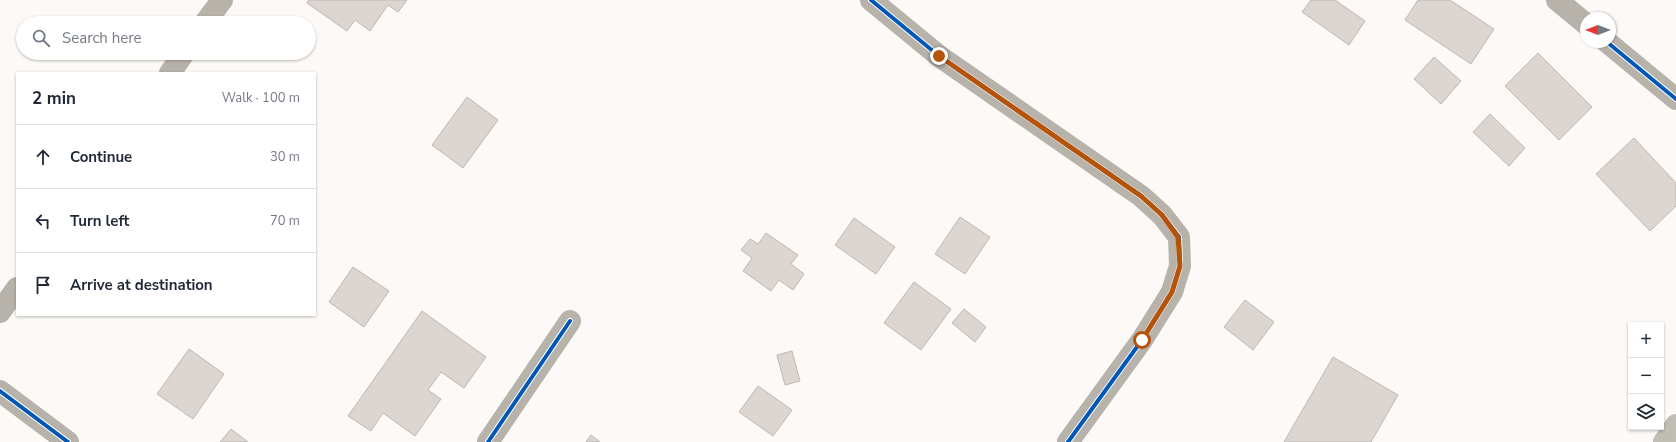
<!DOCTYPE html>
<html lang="en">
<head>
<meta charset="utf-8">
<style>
	:root { --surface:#fff; --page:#f6f6f7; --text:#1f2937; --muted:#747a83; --line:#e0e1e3 }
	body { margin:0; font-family:"Nunito Sans",sans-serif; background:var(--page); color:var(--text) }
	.controls { position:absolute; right:12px; bottom:12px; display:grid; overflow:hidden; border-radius:0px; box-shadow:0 1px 3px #0004 }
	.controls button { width:36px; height:36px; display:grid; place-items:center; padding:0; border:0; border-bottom:1px solid var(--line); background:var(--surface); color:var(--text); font:20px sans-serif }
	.compass { position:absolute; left:1580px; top:12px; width:36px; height:36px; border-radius:50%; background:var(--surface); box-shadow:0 1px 3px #0004; rotate:270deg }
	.stop { position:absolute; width:12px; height:12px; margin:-9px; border:3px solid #b45309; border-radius:50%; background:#fff }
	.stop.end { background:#b45309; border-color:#fff; box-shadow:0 1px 4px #0008 }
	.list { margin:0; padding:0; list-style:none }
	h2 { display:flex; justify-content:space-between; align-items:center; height:52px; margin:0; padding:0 16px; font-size:17px }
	h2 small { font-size:13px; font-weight:400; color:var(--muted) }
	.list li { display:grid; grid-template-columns:26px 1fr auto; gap:12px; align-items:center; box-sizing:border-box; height:64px; padding:0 16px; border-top:1px solid var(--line) }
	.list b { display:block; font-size:15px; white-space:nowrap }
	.list em { font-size:13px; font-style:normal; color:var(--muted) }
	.icon { flex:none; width:22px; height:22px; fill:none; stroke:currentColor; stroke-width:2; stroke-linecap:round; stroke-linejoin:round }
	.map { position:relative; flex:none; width:1676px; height:442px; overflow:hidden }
	.search { position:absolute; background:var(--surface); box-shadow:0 1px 3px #0004; left:16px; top:16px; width:300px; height:44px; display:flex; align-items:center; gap:10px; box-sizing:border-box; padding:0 14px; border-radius:22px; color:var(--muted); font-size:15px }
	.panel { position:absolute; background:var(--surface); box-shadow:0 1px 3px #0004; left:16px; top:72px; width:300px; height:244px; border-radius:0px }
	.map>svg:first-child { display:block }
	.building { fill:#ddd5d0; stroke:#bcb9b7 }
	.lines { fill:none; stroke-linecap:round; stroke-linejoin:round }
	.street { stroke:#b7b3aa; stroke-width:22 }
	.secondary { stroke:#c0bdb4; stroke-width:22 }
	.cycleway-casing { stroke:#fff; stroke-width:6 }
	.cycleway { stroke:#0057b8; stroke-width:4 }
	.route { stroke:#b45309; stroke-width:5 }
</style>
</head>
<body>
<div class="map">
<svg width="1676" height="442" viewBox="0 0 1676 442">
	<rect width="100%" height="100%" fill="#fcf9f6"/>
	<g class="building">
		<path d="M 309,0 L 407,0 L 398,12 L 388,5 L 370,31 L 355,20 L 347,31 L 307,3 Z"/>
		<path d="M 1311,0 L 1335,0 L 1365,21 L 1349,45 L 1302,12 Z"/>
		<path d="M 1418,0 L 1450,0 L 1494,29 L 1471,64 L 1405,20 Z"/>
		<path d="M 1538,53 L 1592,107 L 1559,140 L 1505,86 Z"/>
		<path d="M 1434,57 L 1461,81 L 1441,104 L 1414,79 Z"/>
		<path d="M 467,97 L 498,120 L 463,168 L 432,145 Z"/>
		<path d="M 1490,114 L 1525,148 L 1509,166 L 1473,132 Z"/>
		<path d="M 1634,138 L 1676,183 L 1676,206 L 1650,231 L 1596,174 Z"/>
		<path d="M 960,217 L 990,237 L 965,274 L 935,254 Z"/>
		<path d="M 854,218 L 895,247 L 876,274 L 835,245 Z"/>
		<path d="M 766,233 L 798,255 L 791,264 L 804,274 L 793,290 L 779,280 L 771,291 L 743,271 L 752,258 L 741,250 L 750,239 L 758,244 Z"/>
		<path d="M 353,267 L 389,291 L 364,327 L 329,302 Z"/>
		<path d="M 914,282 L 951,309 L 921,350 L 884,323 Z"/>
		<path d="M 1245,300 L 1274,322 L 1253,350 L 1224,327 Z"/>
		<path d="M 964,309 L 986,327 L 975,342 L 952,323 Z"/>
		<path d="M 422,311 L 486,357 L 464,388 L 441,372 L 428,390 L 441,399 L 415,436 L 383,413 L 371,431 L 348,416 Z"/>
		<path d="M 189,349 L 224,374 L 193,419 L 157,394 Z"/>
		<path d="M 792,351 L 800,381 L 785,385 L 777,355 Z"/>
		<path d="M 1333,357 L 1398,395 L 1371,442 L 1284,442 Z"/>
		<path d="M 758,386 L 792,410 L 773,436 L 739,412 Z"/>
		<path d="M 231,429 L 248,442 L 220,442 Z"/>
		<path d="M 591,435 L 600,442 L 586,442 Z"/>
	</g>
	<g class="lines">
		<g class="street">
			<path d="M 871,0 L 939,56 L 1141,196 L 1162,215 L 1179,237 L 1180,266 L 1172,292 L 1142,340 L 1068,442"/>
			<path d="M 1557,0 L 1586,24"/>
			<path d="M 205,23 L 222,0"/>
			<path d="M 1607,42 L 1676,99"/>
			<path d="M 170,73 L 184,53"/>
			<path d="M 0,312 L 17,288"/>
			<path d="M 0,391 L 68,442"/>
			<path d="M 488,442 L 570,321"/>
		</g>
		<path class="secondary" d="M 1664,442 L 1676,425"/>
		<defs>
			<g id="cycleway">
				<path d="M 871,0 L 939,56 L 1141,196 L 1162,215 L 1179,237 L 1180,266 L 1172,292 L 1142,340 L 1068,442"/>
				<path d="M 1607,42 L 1676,99"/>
				<path d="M 0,391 L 68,442"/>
				<path d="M 488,442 L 570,321"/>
			</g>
		</defs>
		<use href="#cycleway" class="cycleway-casing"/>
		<use href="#cycleway" class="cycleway"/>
	</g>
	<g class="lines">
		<path class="route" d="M 939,56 L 1141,196 L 1162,215 L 1178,237 L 1180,266 L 1172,292 L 1142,340"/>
	</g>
</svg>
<div class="controls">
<button>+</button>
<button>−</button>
<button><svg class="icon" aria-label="layers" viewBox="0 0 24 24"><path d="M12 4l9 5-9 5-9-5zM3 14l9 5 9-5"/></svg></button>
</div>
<svg class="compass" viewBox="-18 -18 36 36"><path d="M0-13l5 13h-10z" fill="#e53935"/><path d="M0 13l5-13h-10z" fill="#747a83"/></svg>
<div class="stop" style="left:1142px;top:340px"></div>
<div class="stop end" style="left:939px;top:56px"></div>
<div class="search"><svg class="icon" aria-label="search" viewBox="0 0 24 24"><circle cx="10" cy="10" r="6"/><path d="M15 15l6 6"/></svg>Search here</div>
<section class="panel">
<h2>2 min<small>Walk · 100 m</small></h2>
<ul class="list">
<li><svg class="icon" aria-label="ahead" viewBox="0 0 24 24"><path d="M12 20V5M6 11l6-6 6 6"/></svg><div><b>Continue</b></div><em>30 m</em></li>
<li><svg class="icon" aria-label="left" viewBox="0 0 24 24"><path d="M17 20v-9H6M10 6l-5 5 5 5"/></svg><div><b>Turn left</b></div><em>70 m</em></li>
<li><svg class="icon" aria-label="arrive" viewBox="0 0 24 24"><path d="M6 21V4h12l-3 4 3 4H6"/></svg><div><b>Arrive at destination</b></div></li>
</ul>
</section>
</div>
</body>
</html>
